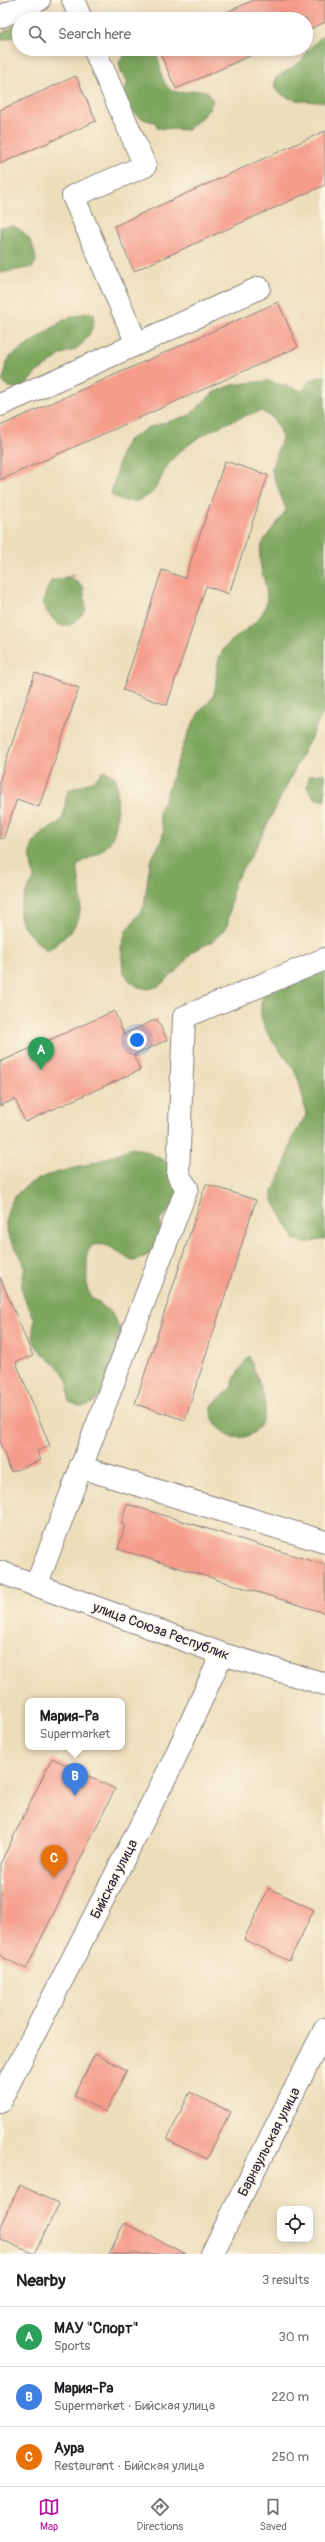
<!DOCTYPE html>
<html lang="en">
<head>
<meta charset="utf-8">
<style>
	:root { --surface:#fff; --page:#f6f6f6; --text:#202124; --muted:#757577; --line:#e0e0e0; --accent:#b5179e }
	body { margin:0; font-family:Pangolin,sans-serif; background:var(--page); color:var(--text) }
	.controls { position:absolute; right:12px; bottom:12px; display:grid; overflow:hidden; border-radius:8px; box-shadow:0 2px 10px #0003 }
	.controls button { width:36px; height:36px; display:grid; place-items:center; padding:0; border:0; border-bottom:1px solid var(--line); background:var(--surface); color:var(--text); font:20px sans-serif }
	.you { position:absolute; left:137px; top:1040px; width:14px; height:14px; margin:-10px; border:3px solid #fff; border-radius:50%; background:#1a73e8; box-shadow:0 0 0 6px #1a73e833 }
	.badge { display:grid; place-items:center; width:26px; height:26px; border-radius:50%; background:var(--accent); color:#fff; font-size:13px; font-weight:700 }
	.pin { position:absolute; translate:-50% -33px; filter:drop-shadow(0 1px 2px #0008) }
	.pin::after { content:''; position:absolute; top:21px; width:14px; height:12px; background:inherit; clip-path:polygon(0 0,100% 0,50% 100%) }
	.popup { position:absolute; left:25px; top:1698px; width:100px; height:52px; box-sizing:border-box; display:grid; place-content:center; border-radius:8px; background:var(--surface); filter:drop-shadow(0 1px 3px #0005); font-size:13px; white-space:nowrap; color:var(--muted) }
	.popup b { font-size:15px; color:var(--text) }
	.popup::after { content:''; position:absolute; left:50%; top:100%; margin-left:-8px; border:8px solid transparent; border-top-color:var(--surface) }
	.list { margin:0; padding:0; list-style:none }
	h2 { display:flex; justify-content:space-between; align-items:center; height:52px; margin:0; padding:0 16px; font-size:17px }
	h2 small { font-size:13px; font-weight:400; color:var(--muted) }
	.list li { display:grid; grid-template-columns:26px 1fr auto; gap:12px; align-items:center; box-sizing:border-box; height:60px; padding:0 16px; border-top:1px solid var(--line) }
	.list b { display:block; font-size:15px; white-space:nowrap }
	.list p { margin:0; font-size:13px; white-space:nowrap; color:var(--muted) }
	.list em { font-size:13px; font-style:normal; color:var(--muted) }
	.icon { flex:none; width:22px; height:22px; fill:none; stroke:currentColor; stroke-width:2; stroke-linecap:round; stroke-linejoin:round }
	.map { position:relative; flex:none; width:325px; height:2254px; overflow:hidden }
	.search { position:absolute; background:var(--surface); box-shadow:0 2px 10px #0003; left:12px; right:12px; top:12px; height:44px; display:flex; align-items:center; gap:10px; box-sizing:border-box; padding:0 14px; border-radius:22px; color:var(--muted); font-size:15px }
	.sheet { height:232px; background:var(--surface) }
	nav { display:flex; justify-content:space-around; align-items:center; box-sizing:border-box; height:56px; border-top:1px solid var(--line); background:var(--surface); font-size:11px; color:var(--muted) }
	nav a { display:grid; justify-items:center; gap:2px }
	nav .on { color:var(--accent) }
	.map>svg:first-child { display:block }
	.forest { fill:#7da65d; stroke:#50644c }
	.building { fill:#f59c8b }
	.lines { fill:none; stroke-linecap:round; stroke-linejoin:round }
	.minor-casing { stroke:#88807b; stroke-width:24 }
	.minor { stroke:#fff; stroke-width:22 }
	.labels { text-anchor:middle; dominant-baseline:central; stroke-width:3; stroke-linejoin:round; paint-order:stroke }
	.street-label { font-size:14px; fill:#22223b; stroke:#fcf5e5 }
</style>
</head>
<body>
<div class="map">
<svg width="325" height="2254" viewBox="0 0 325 2254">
	<rect width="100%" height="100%" fill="#fcf5e5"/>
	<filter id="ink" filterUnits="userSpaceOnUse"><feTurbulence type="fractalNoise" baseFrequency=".025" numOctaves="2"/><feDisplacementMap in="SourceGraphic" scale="8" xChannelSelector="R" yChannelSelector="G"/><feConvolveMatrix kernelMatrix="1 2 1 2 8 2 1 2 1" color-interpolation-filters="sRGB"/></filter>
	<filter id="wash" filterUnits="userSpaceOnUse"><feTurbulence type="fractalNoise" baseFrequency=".012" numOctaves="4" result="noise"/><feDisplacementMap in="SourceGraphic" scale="16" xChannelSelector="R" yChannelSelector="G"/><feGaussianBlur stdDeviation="0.9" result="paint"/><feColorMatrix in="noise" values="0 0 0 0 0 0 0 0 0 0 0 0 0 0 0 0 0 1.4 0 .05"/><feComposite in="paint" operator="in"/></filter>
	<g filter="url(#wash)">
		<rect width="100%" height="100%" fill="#eddebb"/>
		<g class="forest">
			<path d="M 19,23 L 19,36 L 1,40 L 1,34 Z"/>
			<path d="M 322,36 L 325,36 L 325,102 C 306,101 288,103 274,88 L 276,78 L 303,60 L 307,51 Z"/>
			<path d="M 133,49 L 154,49 C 163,61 157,88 177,92 C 188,94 197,87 208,92 L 213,101 L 208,111 L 188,130 L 157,128 L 155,122 C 135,120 118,102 128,82 L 121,73 L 119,62 L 129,50 L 137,53 Z"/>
			<path d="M 13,226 C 28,232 35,245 36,261 L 33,267 L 0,273 L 0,227 Z"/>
			<path d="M 89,312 L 94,314 C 96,327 85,344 74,350 C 69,352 63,353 59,356 C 52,362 45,367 37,372 C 32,376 29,383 24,386 C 16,390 7,388 2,381 L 6,370 L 5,366 L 10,357 L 65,319 Z"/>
			<path d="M 325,375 L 325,709 L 254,851 L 234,883 L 227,927 L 213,941 L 193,951 L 180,968 L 159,986 L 149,989 L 138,987 L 130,981 L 123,971 L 121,948 L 126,931 L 144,907 L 150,862 L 161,841 L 164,830 C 158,817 157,810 165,798 C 174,773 184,738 197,716 C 201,708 211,702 214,694 C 218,679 214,665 223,650 C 234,635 256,627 264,610 C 273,592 257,570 260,551 C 263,535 279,524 286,510 L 271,469 L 282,438 L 278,427 L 272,417 L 261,411 C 232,419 191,437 171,461 C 160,473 160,492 142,499 C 131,504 120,501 111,494 L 122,450 L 127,441 L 147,428 L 190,415 L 214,392 L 236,384 L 268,381 L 303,391 L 309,381 Z"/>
			<path d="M 75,575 L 64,579 L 74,579 L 83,587 L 86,611 L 70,625 L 59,625 C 40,606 40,605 51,581 Z"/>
			<path d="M 104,770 L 116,778 C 118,796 120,830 108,845 C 101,853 86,859 77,865 C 83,910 87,924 47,951 C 15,923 12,914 34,879 C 31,862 26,845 42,833 C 47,829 56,826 60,821 C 68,812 63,800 69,790 L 94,781 Z"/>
			<path d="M 325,774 L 325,801 L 314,798 L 307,787 L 309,775 Z"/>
			<path d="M 325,966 L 325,1239 L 305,1243 L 295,1240 L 273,1201 L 273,1190 L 283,1170 L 294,1135 L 306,1115 C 303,1101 301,1082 294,1070 C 279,1046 251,1025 264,994 Z"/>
			<path d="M 131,1148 L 144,1150 L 169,1163 L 182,1197 L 160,1220 C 161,1249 161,1250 134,1261 C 115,1255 116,1242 92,1245 L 87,1254 L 87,1288 L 91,1297 L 111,1312 L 122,1334 C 116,1355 109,1404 83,1406 C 79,1407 73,1403 69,1402 C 68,1395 69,1385 67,1380 C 56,1355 24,1355 35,1320 C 31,1311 23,1299 22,1289 C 20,1281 26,1273 24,1265 C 21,1250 5,1240 6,1223 C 8,1181 51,1174 82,1166 C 99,1162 115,1154 131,1148 Z"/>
			<path d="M 249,1356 C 254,1370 261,1385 264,1400 C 271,1430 238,1453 217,1425 C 214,1422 211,1415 211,1411 C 212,1399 225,1397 231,1388 C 233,1385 233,1380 235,1377 C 239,1370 244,1363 249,1356 Z"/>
		</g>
		<g id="blocks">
			<g class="building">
				<path d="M 254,0 L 325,0 L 325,22 L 306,31 L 306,19 L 211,19 Z"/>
				<path d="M 158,49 L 265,49 L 176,89 Z"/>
				<path d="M 76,76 L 96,121 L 0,164 L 0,110 Z"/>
				<path d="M 325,131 L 325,185 L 134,271 L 114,226 Z"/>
				<path d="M 278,302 L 298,347 L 0,480 L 0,426 Z"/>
				<path d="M 225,461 L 268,475 L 229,594 L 206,586 L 167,705 L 123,690 L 162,570 L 185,578 Z"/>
				<path d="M 35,673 L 79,688 L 39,807 L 17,799 L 3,839 L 0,838 L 0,779 Z"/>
				<path d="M 114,1011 L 124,1034 L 157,1019 L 167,1040 L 134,1055 L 140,1070 L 25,1122 L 15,1099 L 0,1106 L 0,1062 Z"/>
				<path d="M 206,1184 L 256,1200 L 185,1420 L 135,1404 Z"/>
				<path d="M 0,1277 L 33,1356 L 16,1362 L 50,1446 L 37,1451 L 41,1460 L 11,1472 L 0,1443 Z"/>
				<path d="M 127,1504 L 325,1565 L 325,1613 L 118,1549 L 125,1525 L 121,1524 Z"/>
				<path d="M 52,1758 L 115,1789 L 26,1969 L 0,1956 L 0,1864 Z"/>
				<path d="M 269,1888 L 314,1910 L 289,1961 L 244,1939 Z"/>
				<path d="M 95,2054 L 127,2070 L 106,2112 L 74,2096 Z"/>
				<path d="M 190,2092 L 230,2112 L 207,2159 L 167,2140 Z"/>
				<path d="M 20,2185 L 59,2204 L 34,2254 L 0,2239 L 0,2226 Z"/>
				<path d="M 124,2223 L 186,2254 L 109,2254 Z"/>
			</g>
		</g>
	</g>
	<g filter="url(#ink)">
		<use href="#blocks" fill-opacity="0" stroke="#88807b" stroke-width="1"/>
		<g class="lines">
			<defs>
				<g id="minor">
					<path d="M 73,0 L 81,19"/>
					<path d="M 0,17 L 39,0"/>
					<path d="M 137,344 L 259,288"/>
					<path d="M 0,405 L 137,344 L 73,196 L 145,166 L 94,49"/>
					<path d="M 80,1467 L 325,1542"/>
					<path d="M 0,1572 L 222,1654 L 325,1684"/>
					<path d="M 36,1586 L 187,1188 L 178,1175 L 184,1017 L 325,959"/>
					<path d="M 0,2101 L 172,1764 L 222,1654"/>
					<path d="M 212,2254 L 325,2029"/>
				</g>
			</defs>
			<use href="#minor" class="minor-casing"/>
			<use href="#minor" class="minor"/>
		</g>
	</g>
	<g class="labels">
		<g class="street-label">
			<text transform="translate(161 1631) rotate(20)">улица Союза Республик</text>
			<text transform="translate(114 1879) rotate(-63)">Бийская улица</text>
			<text transform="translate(269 2142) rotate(-63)">Барнаульская улица</text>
		</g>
	</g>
</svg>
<div class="controls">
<button><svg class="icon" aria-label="locate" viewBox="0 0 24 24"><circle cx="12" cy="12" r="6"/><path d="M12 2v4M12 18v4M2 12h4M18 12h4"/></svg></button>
</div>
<div class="you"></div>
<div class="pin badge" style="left:41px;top:1070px;background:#2e9e5b">A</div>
<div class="pin badge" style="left:75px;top:1796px;background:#3f7fe0">B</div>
<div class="popup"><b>Мария-Ра</b>Supermarket</div>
<div class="pin badge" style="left:54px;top:1878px;background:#e8710a">C</div>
<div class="search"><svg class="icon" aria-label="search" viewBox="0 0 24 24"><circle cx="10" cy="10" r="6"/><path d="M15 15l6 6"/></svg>Search here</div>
</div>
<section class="sheet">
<h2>Nearby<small>3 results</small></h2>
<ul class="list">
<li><span class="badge" style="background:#2e9e5b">A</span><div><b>МАУ &quot;Спорт&quot;</b><p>Sports</p></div><em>30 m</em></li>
<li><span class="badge" style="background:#3f7fe0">B</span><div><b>Мария-Ра</b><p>Supermarket · Бийская улица</p></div><em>220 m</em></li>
<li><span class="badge" style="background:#e8710a">C</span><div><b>Аура</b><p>Restaurant · Бийская улица</p></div><em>250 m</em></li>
</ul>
</section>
<nav>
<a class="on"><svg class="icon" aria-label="map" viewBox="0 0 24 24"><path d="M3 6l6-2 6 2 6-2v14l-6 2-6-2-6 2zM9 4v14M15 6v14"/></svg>Map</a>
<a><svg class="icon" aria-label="directions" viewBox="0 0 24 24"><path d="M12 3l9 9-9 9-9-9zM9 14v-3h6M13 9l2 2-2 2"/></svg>Directions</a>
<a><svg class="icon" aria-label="saved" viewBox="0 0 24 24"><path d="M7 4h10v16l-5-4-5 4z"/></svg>Saved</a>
</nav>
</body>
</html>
